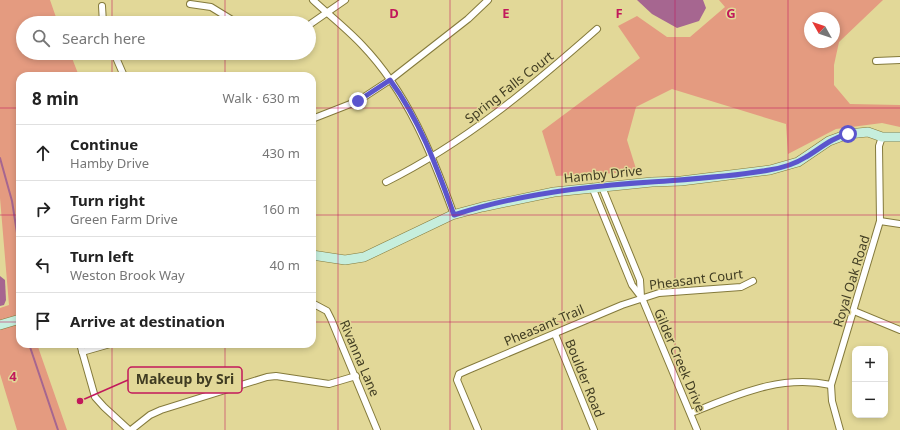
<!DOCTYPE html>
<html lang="en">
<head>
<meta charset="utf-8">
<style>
	:root { --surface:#fff; --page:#f2f2f2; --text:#222; --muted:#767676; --line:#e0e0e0 }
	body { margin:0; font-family:"Noto Sans",sans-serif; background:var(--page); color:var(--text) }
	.controls { position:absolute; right:12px; bottom:12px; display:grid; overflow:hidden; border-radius:8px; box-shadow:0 2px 6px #0003 }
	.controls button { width:36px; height:36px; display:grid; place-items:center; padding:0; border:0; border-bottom:1px solid var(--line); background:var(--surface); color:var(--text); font:20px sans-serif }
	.compass { position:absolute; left:804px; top:12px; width:36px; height:36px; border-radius:50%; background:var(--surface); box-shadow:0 2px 6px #0003; rotate:310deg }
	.stop { position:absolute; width:12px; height:12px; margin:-9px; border:3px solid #5b55cd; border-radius:50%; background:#fff }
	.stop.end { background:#5b55cd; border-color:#fff; box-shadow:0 1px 4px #0008 }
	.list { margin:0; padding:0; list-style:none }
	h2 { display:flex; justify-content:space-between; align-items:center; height:52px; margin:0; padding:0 16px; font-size:17px }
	h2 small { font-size:13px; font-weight:400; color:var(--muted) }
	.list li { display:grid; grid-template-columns:26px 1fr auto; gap:12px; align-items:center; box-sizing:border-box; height:56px; padding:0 16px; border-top:1px solid var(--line) }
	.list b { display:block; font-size:15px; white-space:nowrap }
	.list p { margin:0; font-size:13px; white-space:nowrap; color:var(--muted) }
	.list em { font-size:13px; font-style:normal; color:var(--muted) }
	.icon { flex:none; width:22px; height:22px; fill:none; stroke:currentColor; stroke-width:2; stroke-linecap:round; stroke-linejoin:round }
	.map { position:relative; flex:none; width:900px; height:430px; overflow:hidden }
	.search { position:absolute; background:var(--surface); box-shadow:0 2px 6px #0003; left:16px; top:16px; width:300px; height:44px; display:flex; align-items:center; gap:10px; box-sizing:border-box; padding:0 14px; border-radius:22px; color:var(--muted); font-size:15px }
	.panel { position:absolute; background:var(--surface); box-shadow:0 2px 6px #0003; left:16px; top:72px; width:300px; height:276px; border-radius:12px }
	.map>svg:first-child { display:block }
	.green { fill:#e49b80; fill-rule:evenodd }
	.water { fill:#a66690 }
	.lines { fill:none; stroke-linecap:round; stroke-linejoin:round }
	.stream { stroke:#a66690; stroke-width:2 }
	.street-casing { stroke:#847a3c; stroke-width:8 }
	.secondary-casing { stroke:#847a3c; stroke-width:10 }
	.street { stroke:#fff; stroke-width:6 }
	.secondary { stroke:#c6eedd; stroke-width:9 }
	.route { stroke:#5b55cd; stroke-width:5 }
	.grid { fill:none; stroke:#c2185b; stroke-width:1; stroke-opacity:0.55 }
	.labels { text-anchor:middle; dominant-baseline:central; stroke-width:3; stroke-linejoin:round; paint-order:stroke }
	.street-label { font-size:13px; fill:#403c22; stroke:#e2d898 }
	.grid-label { font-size:13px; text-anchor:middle; font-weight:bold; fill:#c2185b; stroke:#e2d898; stroke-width:3; stroke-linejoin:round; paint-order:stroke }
	.leader { fill:none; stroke:#c2185b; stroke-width:1.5 }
	.callout-dot { fill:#c2185b; stroke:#e2d898; stroke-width:1.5 }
	.callout { fill:#e2d898; stroke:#c2185b; stroke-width:1.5 }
	.callout-label { font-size:14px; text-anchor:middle; font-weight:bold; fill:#403c22 }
</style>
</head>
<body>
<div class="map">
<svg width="900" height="430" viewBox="0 0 900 430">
	<rect width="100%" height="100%" fill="#e2d898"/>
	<g class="green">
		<path d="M 0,0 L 50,0 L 58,23 L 23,23 L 23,53 L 70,53 L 79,76 L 20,76 L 20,344 L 37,344 L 67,430 L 17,430 L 0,374 L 0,308 L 9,305 L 0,198 Z"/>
		<path d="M 719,0 L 883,0 L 839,42 L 834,65 L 834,85 L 850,104 L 900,105 L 900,127 L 882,123 L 836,129 L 788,154 L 786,124 L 672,89 L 636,107 L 627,140 L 637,172 L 556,176 L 542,131 L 640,58 L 618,26 L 637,16 L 667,37 L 690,37 L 725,7 ZM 810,18 L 834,18 L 834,42 L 810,42 Z"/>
	</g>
	<g class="water">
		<path d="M 637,0 L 703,0 L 706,8 L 699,21 L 677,28 L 652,14 Z"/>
		<path d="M 0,276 L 5,280 L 6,300 L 4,305 L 0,306 Z"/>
	</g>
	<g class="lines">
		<g class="stream">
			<path d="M 0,158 L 12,201 L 20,252"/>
			<path d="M 19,304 L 20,282"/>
			<path d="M 29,344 L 58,430"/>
		</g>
		<defs>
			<g id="street">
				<path d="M 313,0 C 329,15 347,29 362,45 C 408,93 432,154 454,215"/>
				<path d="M 190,4 L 211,7 L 237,23"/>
				<path d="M 102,6 L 103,23"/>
				<path d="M 309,25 L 345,0"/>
				<path d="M 114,53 L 124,76"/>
				<path d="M 876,61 L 900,60"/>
				<path d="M 312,119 L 358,101 L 390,80 L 468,19 L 488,0"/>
				<path d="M 386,182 C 466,142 530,88 597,29"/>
				<path d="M 592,187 L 632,285 L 642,298 L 697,430"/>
				<path d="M 602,187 L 640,280 L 641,297"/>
				<path d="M 880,221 L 900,224"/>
				<path d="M 312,303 L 327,311 L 331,319 L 377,430"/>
				<path d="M 854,311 L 900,330"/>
				<path d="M 555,334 L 594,430"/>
				<path d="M 80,344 L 95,397 L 104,407 L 129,430"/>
				<path d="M 82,352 L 110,344"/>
				<path d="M 691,413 C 737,395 780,374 831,385"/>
				<path d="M 131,430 L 150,415 L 161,410 L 267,377 L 276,376 L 329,384 L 356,376"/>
				<path d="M 478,430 L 457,380 L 459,374 L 468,370 L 622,305 L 659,293 L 741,287 L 753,281"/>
				<path d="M 840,430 L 832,401 L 831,385 L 880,221 L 879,146 L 882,137"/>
			</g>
			<g id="secondary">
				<path d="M 312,255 L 345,260 L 364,257 L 452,215 L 482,207 L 554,192 L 652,182 L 681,181 L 770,170 L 798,162 L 829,141 L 848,134 L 868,132 L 882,137 L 900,137"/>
				<path d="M 0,325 L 20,319"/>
			</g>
		</defs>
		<use href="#street" class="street-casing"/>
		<use href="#secondary" class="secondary-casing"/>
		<use href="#street" class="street"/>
		<use href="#secondary" class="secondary"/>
	</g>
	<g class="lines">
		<path class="route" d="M 358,101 L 390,80 C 420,120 437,168 454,215 C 518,194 586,186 651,182 C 691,179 730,177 769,170 C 782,168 795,164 806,157 C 821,148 831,138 848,134"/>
	</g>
	<path class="grid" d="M 112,0 L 112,23M 225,0 L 225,23M 338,0 L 338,430M 450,0 L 450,430M 562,0 L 562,430M 675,0 L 675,430M 788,0 L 788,430M 112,53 L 112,76M 225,53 L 225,76M 0,108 L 20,108M 312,108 L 900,108M 0,215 L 20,215M 312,215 L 900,215M 0,322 L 20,322M 312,322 L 900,322M 112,344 L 112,430M 225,344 L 225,430"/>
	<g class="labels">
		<g class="street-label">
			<text transform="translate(509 87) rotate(-38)">Spring Falls Court</text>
			<text transform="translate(603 174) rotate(-6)">Hamby Drive</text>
			<text transform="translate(696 279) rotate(-7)">Pheasant Court</text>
			<text transform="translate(851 281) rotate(-73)">Royal Oak Road</text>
			<text transform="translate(544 325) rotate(-23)">Pheasant Trail</text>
			<text transform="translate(360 358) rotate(67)">Rivanna Lane</text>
			<text transform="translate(680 360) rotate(67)">Gilder Creek Drive</text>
			<text transform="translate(585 378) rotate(68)">Boulder Road</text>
		</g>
	</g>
	<g class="grid-label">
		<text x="394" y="18">D</text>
		<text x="506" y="18">E</text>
		<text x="619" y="18">F</text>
		<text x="731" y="18">G</text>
		<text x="13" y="381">4</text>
	</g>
	<path class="leader" d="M80 401L128 380"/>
	<circle class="callout-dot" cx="80" cy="401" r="4"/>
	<rect class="callout" x="128" y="367" width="114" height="26" rx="4"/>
	<g class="callout-label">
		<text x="185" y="384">Makeup by Sri</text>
	</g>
</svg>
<div class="controls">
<button>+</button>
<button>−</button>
</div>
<svg class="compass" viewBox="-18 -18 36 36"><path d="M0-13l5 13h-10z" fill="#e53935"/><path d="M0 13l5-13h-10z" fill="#767676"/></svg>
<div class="stop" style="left:848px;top:134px"></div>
<div class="stop end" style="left:358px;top:101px"></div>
<div class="search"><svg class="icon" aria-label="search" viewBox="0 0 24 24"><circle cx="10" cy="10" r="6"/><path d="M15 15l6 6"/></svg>Search here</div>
<section class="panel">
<h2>8 min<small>Walk · 630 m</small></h2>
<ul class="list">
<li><svg class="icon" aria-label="ahead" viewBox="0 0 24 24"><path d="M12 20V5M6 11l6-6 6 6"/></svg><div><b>Continue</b><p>Hamby Drive</p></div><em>430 m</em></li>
<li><svg class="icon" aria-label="right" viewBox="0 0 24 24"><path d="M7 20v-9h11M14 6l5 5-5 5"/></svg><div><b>Turn right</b><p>Green Farm Drive</p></div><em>160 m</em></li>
<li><svg class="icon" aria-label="left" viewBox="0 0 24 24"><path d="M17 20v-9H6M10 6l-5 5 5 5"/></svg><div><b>Turn left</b><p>Weston Brook Way</p></div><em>40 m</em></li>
<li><svg class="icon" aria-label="arrive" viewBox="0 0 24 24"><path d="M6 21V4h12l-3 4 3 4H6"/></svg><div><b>Arrive at destination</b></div></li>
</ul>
</section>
</div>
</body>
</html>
